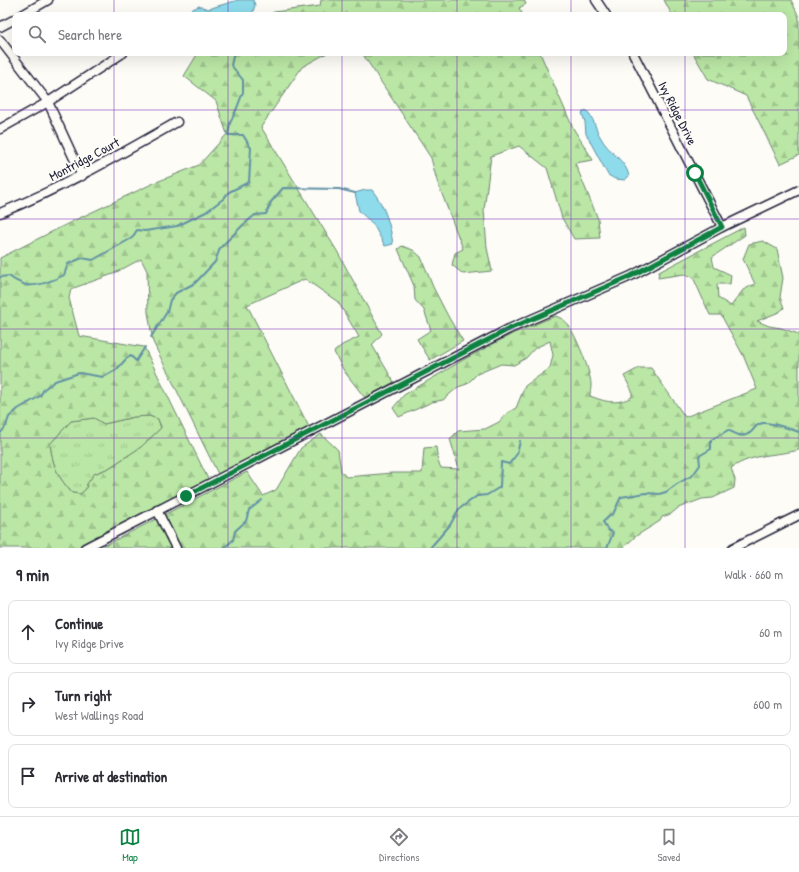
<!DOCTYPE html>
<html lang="en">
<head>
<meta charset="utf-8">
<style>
	:root { --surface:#fff; --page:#f2f2f3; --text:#2b2b33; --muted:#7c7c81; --line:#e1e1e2; --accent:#0b8043 }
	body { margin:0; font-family:"Patrick Hand",sans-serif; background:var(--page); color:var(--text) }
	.stop { position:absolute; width:12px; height:12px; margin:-9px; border:3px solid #0b8043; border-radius:50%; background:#fff }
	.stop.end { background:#0b8043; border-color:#fff; box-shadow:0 1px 4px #0008 }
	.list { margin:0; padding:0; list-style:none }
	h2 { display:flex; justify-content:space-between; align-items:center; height:52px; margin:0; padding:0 16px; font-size:17px }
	h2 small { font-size:13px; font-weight:400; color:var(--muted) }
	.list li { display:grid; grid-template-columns:26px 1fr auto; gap:12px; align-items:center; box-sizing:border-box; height:64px; margin:0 8px 8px; padding:0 8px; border:1px solid var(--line); border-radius:8px }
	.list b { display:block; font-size:15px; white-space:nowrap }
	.list p { margin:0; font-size:13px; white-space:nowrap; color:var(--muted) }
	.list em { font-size:13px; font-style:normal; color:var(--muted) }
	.icon { flex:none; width:22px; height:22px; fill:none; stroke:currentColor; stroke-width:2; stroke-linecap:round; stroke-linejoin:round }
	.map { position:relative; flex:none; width:799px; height:548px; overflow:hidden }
	.search { position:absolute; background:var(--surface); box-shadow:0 4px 16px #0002; left:12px; right:12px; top:12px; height:44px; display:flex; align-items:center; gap:10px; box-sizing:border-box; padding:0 14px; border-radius:8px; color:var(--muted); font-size:15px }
	.sheet { height:268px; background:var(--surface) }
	nav { display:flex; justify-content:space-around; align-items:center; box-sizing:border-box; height:56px; border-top:1px solid var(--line); background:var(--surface); font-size:11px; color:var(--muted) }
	nav a { display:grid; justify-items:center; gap:2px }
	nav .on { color:var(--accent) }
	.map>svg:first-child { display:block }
	.grass { fill:url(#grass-tufts); stroke:#6e8470 }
	.forest { fill:url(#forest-firs); stroke:#6e8470; fill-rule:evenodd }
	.water { fill:#8ddbeb; stroke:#6291a5 }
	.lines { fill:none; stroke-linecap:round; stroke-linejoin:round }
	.stream { stroke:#6291a5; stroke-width:2 }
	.minor-casing { stroke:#22223b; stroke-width:11 }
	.minor { stroke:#fdfcf7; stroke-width:8 }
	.route { stroke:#0b8043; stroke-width:5 }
	.grid { fill:none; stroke:#7b2cbf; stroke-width:1; stroke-opacity:0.55 }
	.labels { text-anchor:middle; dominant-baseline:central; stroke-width:4; stroke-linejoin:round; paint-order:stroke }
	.street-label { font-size:13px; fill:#22223b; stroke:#fdfcf7 }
</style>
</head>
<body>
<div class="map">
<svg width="799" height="548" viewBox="0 0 799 548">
	<defs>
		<pattern id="grass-tufts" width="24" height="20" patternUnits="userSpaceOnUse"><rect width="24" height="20" fill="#bae7a5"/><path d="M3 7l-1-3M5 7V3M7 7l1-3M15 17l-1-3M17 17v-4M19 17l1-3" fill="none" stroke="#a0c68f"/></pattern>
		<pattern id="forest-firs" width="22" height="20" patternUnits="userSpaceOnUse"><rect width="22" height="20" fill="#bae7a5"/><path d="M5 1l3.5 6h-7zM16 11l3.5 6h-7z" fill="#a0c68f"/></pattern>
	</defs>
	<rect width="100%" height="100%" fill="#fdfcf7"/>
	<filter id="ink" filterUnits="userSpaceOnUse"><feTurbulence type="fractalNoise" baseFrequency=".025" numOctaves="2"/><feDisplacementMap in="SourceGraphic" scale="8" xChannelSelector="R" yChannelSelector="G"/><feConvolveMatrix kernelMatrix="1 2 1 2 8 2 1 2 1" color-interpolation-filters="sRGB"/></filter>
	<g filter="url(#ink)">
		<path class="grass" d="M 149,416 L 158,419 L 161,428 L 141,447 L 109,468 L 94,474 L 87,484 L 86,489 L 81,494 L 72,493 C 57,476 53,467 50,444 L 71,421 L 94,418 L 104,424 L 134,417 Z"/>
		<g class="forest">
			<path d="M 321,0 L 524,0 L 526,4 L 519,8 L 523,15 L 268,15 L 274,12 L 320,6 Z"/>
			<path d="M 664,0 L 791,0 L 799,17 L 799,155 L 780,164 L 746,96 L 708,79 L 693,53 L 784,53 L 784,15 L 672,15 Z"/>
			<path d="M 198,53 L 327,53 L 302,67 L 261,127 L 337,251 L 382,334 L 372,345 L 394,382 L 365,398 L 344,371 L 334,352 L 342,345 L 359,337 L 338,302 L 305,279 L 247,305 L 309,427 L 218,474 L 153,342 L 148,312 L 147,271 L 141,259 L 113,274 L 71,289 L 69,298 L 79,336 L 144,347 L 208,479 L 76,548 L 0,548 L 0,258 L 73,221 L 154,183 L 199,165 L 227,134 L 216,101 L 184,76 ZM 149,416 L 158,419 L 161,428 L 141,447 L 109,468 L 94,474 L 87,484 L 86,489 L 80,494 L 72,493 C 57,476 53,467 50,444 L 71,421 L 94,418 L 104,424 L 134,417 Z"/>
			<path d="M 362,53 L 540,53 L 573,128 L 593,160 L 575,163 L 598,219 L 600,238 L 574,239 L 562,218 L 547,168 L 519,146 L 491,156 L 484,210 L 487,248 L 492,271 L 463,274 L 452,265 L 455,253 L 463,249 L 437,181 L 431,158 Z"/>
			<path d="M 744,227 L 745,235 L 712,257 L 714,267 L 731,275 L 730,284 L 717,284 L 718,298 L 731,306 L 743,290 L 755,284 L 743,259 L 749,244 L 763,241 L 777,249 L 783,278 L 780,297 L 784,308 L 779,312 L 757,321 L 769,326 L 781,328 L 799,334 L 799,450 C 775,456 754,453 731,468 L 735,480 L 734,488 L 713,498 L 702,499 L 678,508 L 671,514 L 662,517 L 660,521 L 636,536 L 623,548 L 100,548 L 247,472 L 263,496 L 276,490 L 301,448 L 321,434 L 338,450 L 341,471 L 346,477 L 392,473 L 422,473 L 424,448 L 436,447 L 438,461 L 441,468 L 459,469 L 450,439 L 458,431 L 485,429 L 499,422 L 507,413 L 516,408 L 525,386 L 550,368 L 553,355 L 550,341 L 535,348 L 526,358 L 514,365 L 501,364 L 477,374 L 467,384 L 458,387 L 443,400 L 432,402 L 399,417 L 393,408 L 404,395 L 463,360 L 514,333 L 555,316 C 559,317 563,319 566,322 C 575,332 592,374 591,386 C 591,389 590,392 590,396 C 606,402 616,405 632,397 L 632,391 L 624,376 L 639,368 L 651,368 L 685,417 L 757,389 L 743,355 L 721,315 L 710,315 L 693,277 L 684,274 L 658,278 L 659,272 Z"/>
			<path d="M 402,246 L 413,250 L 421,257 L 433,287 L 449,318 L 463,341 L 430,360 L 417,339 L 431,330 L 424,310 L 415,300 L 414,286 L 398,249 Z"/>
		</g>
		<g class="water">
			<path d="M 238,0 L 253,0 L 255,5 L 252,15 L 191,15 L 191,10 L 199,6 L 208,9 Z"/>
			<path d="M 586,110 C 594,117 595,129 601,138 C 608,152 626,160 629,176 L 625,180 L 615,179 L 608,175 L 586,134 L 585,122 L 582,113 Z"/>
			<path d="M 365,190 L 372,190 C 385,206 390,224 393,244 L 385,246 L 373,224 L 359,211 L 355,193 Z"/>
		</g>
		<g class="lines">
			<g class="stream">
				<path d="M 0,277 L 9,276 C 14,280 20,283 26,285 C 37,287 55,280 64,275 L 68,264 L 82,258 L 93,260 L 132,238 L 137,230 L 145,231 L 177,226 L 206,212 L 223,199 L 229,192 L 249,182 L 251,148 L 243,135 L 228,135 L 230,123 L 237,108 L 243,92 L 243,80 L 231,65 L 234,53"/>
				<path d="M 151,337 L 167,312 L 170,300 L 176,293 L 195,283 L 215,262 L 220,248 L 243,225 L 255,215 L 266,214 L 271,202 L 283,188 L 339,189 L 355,193"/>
				<path d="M 0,434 L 6,426 L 9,417 L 18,409 L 40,396 L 44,389 L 55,381 L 79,373 L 103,377 L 116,370 L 127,358 L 131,356 L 136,361 L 145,347"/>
				<path d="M 224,548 L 233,540 L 235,531 L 246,521 L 249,510 L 262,500"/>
				<path d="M 430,548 L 450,525 L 459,509 L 477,496 L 487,495 L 500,487 L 501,462 L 509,464 L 517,454 L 520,441"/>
				<path d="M 607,548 L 613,533 L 608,530 L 603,522 L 614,512 L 621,497 L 646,493 L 659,494 L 666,492 L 677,484 L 693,475 L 700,465 L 699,456 L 711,449 L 711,440 L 728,430 C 736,434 743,439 751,432 C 756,428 754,425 763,423 C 770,422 791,429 799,432"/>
			</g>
			<defs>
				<g id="minor">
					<path d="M 596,0 L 606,15"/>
					<path d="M 22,15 L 48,0"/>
					<path d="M 0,27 L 15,19"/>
					<path d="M 0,40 L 48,102 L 82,176"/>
					<path d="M 633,53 L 722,227"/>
					<path d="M 0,129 L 48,102 L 123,53"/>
					<path d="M 0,213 C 62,188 119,155 177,122"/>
					<path d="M 157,510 L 176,548"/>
					<path d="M 85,548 L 509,329 L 631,276 L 722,227 L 799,190"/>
					<path d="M 733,548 L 799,515"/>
				</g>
			</defs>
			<use href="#minor" class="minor-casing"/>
			<use href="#minor" class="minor"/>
		</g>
	</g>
	<g class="lines" filter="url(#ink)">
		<path class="route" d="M 186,496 L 509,329 L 631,276 L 722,227 L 695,173"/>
	</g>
	<path class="grid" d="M 114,0 L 114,15M 228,0 L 228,15M 342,0 L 342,15M 457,0 L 457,15M 571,0 L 571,15M 685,0 L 685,15M 114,53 L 114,548M 228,53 L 228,548M 342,53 L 342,548M 457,53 L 457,548M 571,53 L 571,548M 685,53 L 685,548M 0,110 L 799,110M 0,219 L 799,219M 0,329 L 799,329M 0,438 L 799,438"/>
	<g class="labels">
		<g class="street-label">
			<text transform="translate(678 113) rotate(63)">Ivy Ridge Drive</text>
			<text transform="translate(84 159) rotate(-28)">Montridge Court</text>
		</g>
	</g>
</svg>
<div class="stop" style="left:695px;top:173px"></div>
<div class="stop end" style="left:186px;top:496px"></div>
<div class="search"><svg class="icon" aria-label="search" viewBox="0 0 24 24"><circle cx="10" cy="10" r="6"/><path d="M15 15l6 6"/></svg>Search here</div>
</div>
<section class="sheet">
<h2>9 min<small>Walk · 660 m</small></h2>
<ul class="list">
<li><svg class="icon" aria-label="ahead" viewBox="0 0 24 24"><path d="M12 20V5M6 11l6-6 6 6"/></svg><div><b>Continue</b><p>Ivy Ridge Drive</p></div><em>60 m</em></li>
<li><svg class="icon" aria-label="right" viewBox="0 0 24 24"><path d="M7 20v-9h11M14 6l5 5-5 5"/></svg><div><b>Turn right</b><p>West Wallings Road</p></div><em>600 m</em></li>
<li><svg class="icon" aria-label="arrive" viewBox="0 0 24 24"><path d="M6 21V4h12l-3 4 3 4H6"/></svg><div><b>Arrive at destination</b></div></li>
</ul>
</section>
<nav>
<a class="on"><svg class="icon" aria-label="map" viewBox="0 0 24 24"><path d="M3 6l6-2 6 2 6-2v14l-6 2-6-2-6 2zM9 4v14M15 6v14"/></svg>Map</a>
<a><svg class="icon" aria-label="directions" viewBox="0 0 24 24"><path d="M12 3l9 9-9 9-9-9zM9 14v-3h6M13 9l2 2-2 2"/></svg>Directions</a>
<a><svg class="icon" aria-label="saved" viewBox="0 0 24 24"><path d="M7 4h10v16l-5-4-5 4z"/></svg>Saved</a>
</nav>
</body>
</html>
